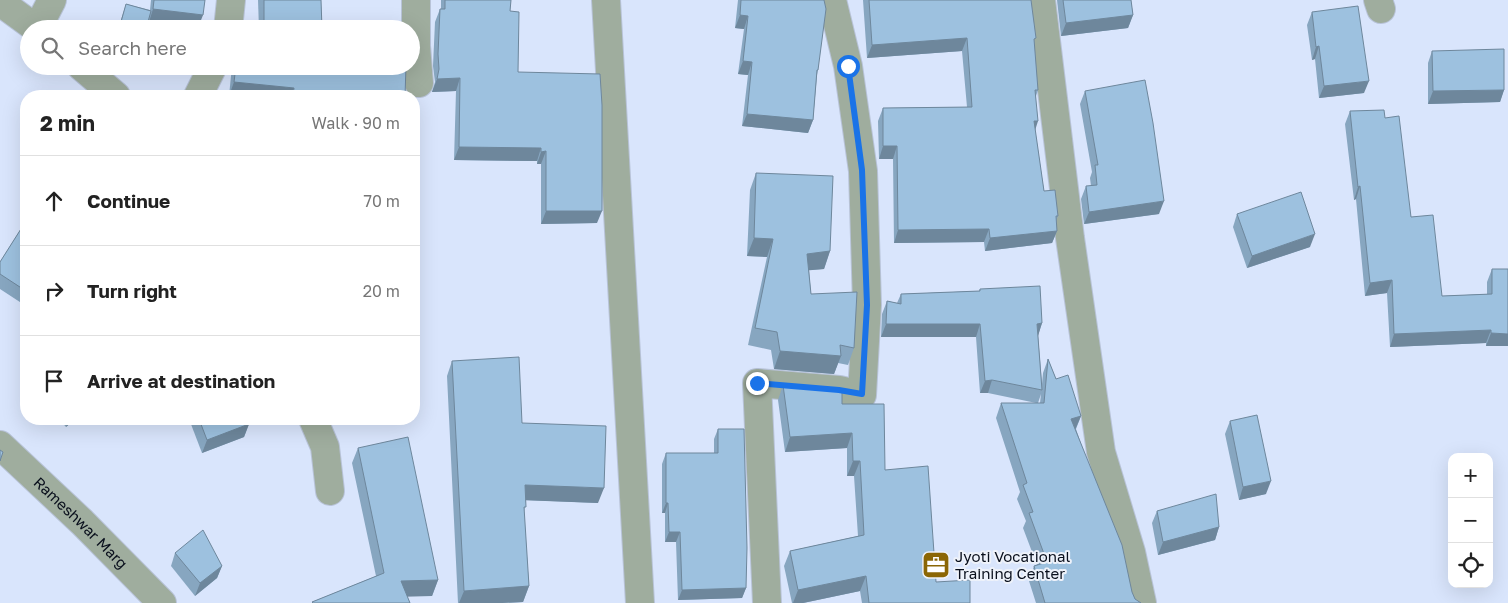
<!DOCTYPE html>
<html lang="en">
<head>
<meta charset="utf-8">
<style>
	:root { --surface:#fff; --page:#f2f2f2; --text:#222; --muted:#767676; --line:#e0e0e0 }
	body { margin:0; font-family:"Golos Text",sans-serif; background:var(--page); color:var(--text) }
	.controls { position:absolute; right:15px; bottom:15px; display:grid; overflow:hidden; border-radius:10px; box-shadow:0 5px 20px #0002 }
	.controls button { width:45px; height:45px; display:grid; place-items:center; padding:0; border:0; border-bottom:1px solid var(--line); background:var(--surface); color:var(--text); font:25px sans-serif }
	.stop { position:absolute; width:15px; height:15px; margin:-11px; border:4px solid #1a73e8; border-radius:50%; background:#fff }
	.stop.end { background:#1a73e8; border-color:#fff; box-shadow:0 1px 5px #0008 }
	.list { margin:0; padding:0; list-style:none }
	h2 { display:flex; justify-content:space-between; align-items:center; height:65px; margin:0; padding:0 20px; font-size:21px }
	h2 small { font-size:16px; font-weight:400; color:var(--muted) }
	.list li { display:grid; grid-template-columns:32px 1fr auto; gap:15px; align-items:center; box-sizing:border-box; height:90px; padding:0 20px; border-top:1px solid var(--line) }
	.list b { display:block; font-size:19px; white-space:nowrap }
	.list em { font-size:16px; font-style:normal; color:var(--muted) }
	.icon { flex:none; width:28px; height:28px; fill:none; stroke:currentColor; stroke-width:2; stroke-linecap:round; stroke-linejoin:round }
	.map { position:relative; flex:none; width:1508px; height:603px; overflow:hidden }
	.search { position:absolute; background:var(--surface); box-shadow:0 5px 20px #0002; left:20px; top:20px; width:400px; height:55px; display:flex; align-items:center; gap:12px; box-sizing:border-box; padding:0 18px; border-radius:28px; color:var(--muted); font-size:19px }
	.panel { position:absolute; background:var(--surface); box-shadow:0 5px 20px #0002; left:20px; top:90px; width:400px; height:335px; border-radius:20px }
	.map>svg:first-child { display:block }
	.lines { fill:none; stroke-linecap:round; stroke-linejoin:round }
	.minor-casing { stroke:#b8c3d8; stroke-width:30 }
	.minor { stroke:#9fad9e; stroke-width:28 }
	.wall { fill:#87a6c0; fill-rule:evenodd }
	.shaded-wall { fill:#6e879c }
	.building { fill:#9dc1df; stroke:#6e879c }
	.route { stroke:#1a73e8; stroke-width:6 }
	.labels { text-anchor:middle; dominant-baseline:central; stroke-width:4; stroke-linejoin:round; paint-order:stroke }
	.street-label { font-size:15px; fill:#090f1c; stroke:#eef2fa }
	.poi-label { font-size:15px; fill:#090f1c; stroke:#eef2fa; text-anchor:start }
</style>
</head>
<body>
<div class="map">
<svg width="1508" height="603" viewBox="0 0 1508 603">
	<rect width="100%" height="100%" fill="#d9e5fc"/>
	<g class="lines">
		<defs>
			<g id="minor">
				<path d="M 416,0 L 416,46 L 419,83"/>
				<path d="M 606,0 L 640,603"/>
				<path d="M 1041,0 L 1070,238 L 1101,452 L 1131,552 L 1142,603"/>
				<path d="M 1378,0 L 1381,9"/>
				<path d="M 0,2 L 37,29"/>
				<path d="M 37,29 L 52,0"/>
				<path d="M 228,29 L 231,0"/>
				<path d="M 81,66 L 116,96"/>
				<path d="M 198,96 L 213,66"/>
				<path d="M 313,419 L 325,447 L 330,491"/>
				<path id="s1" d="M 0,445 L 82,522 L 162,603"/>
				<path d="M 767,603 L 757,383 L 839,390 L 862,395 L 867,305 L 863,171 L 848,66 L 832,0"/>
			</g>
		</defs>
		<use href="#minor" class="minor-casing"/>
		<use href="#minor" class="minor"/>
	</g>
	<g class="wall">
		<path d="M 151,0 L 205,0 L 198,28 L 149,22 L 146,29 L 118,29 L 126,4 L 150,10 Z"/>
		<path d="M 258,0 L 321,0 L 322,29 L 259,29 Z"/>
		<path d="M 441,0 L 511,0 L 510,11 L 518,72 L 597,223 L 541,224 L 541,164 L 537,164 L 537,161 L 454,160 L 456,91 L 432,92 L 435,82 L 433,66 L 435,22 L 440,9 L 441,9 Z"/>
		<path d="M 738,0 L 824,0 L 818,70 L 817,75 L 813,120 L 808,133 L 742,126 L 748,75 L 738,74 L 744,29 L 735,28 Z"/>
		<path d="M 863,0 L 1031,0 L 1038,90 L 1036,96 L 1035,129 L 1044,191 L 1058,216 L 1056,221 L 1057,231 L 1052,243 L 985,251 L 984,242 L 894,243 L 893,159 L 879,159 L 878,121 L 883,108 L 967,107 L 962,51 L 867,58 Z"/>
		<path d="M 1057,0 L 1131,0 L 1133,15 L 1128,28 L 1061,36 Z"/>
		<path d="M 1312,12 L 1364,93 L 1319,98 L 1315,59 L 1312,60 L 1307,25 Z"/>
		<path d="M 1432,51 L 1504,90 L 1500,102 L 1428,104 L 1428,63 Z"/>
		<path d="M 232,66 L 406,66 L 405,96 L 229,96 Z"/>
		<path d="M 1085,91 L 1159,214 L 1084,224 L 1081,199 L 1086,186 L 1091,186 L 1090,178 L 1092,172 L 1080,104 Z"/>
		<path d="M 1350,111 L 1385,118 L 1411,217 L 1442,296 L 1487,294 L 1487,282 L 1492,269 L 1508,346 L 1486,346 L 1486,343 L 1390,347 L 1387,293 L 1365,296 L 1356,199 L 1354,200 L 1345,124 Z"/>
		<path d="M 756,173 L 830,251 L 824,269 L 809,270 L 811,294 L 854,348 L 848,365 L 838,363 L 834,374 L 774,369 L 771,350 L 748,345 L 767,257 L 747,256 L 750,190 Z"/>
		<path d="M 1237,214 L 1310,247 L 1247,268 L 1233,227 Z"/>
		<path d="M 26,221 L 26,306 L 0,289 L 0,262 Z"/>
		<path d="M 980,289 L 1042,323 L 1038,335 L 1042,384 L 1043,373 L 1048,359 L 1056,379 L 1081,416 L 1076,429 L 1132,592 L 1135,599 L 1141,603 L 1036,603 L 1029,581 L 1034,566 L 1037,565 L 1023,528 L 1026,521 L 1017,499 L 1020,492 L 996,418 L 1001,403 L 1036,403 L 988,393 L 980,393 L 976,337 L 881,337 L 882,314 L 887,301 L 897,303 L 901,294 L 979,291 ZM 1041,394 L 1040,403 L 1038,403 Z"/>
		<path d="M 452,361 L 522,423 L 598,503 L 526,500 L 524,512 L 529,586 L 523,602 L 502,603 L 458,603 L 447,376 Z"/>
		<path d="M 783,385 L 842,404 L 885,470 L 936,582 L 970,603 L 862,603 L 860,591 L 803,603 L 792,603 L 784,566 L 790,551 L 858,536 L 854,476 L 847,476 L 847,448 L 785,452 L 778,400 Z"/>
		<path d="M 59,419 L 75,419 L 66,427 Z"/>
		<path d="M 189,419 L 246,419 L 249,424 L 244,437 L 202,453 Z"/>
		<path d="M 1230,421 L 1266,494 L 1239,500 L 1225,434 Z"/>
		<path d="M 718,429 L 746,588 L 742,598 L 678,600 L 676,542 L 665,542 L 665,513 L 662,513 L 662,464 L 666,453 L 714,453 L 714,439 Z"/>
		<path d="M 358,448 L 438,580 L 432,596 L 407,596 L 410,603 L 312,603 L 312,602 L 376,576 L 352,463 Z"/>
		<path d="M 1157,511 L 1219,527 L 1215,540 L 1158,555 L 1152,523 Z"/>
		<path d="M 175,553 L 222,566 L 217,578 L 195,596 L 171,566 Z"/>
	</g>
	<g class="shaded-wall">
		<path d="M 153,9 L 203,15 L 198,28 L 149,22 Z"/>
		<path d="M 740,15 L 748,16 L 744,29 L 735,28 Z"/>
		<path d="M 1133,15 L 1128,28 L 1061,36 L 1066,23 Z"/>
		<path d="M 967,38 L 962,51 L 867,58 L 872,45 Z"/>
		<path d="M 1319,46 L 1315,59 L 1312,60 L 1316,47 Z"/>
		<path d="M 743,61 L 752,62 L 748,75 L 738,74 Z"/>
		<path d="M 460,78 L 456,91 L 432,92 L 437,79 Z"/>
		<path d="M 1369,81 L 1364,93 L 1319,98 L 1324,86 Z"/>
		<path d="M 234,82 L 294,88 L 291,96 L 229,96 Z"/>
		<path d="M 1504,90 L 1500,102 L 1428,104 L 1433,91 Z"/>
		<path d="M 747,114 L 813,120 L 808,133 L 742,126 Z"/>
		<path d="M 1034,121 L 1038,121 L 1034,134 Z"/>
		<path d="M 883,146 L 897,146 L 893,159 L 879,159 Z"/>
		<path d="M 459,147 L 541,148 L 537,161 L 454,160 Z"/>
		<path d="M 546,151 L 541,164 L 537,164 L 541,152 Z"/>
		<path d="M 1360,186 L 1356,199 L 1354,200 L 1358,187 Z"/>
		<path d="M 1164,201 L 1159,214 L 1084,224 L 1089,212 Z"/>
		<path d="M 546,211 L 602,211 L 597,223 L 541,224 Z"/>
		<path d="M 989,229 L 984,242 L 894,243 L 898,230 Z"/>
		<path d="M 1057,231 L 1052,243 L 985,251 L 990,238 Z"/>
		<path d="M 1315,234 L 1310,247 L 1247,268 L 1252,256 Z"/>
		<path d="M 754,238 L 773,239 L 767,257 L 747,256 Z"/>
		<path d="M 830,251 L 824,269 L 801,271 L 807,254 Z"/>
		<path d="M 1392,280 L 1387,293 L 1365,296 L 1370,283 Z"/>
		<path d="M 1042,323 L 1038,336 L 1037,324 Z"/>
		<path d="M 886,324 L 980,324 L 976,337 L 881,337 Z"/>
		<path d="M 1491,330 L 1486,343 L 1390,347 L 1394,334 Z"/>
		<path d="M 1491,333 L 1508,334 L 1508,346 L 1486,346 Z"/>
		<path d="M 780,351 L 841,356 L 834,374 L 774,369 Z"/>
		<path d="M 992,380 L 988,393 L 980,393 L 985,381 Z"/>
		<path d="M 1081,416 L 1075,430 L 1071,419 Z"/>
		<path d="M 69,419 L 75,419 L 66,427 Z"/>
		<path d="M 249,424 L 244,437 L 202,453 L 207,440 Z"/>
		<path d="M 852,433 L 847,448 L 785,452 L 790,437 Z"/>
		<path d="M 853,461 L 860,461 L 854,476 L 847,476 Z"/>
		<path d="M 1271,481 L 1266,494 L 1239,500 L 1243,487 Z"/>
		<path d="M 525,485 L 604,488 L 598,503 L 519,500 Z"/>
		<path d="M 666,503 L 668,503 L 665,513 L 662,513 Z"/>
		<path d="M 1219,527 L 1215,540 L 1158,555 L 1163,542 Z"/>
		<path d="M 669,532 L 680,532 L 676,542 L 665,542 Z"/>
		<path d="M 222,566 L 217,578 L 195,596 L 200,583 Z"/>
		<path d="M 866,576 L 860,591 L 803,603 L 793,603 L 798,590 Z"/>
		<path d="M 438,580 L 432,596 L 395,597 L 401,581 Z"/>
		<path d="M 529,586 L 523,602 L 502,603 L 459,603 L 464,591 Z"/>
		<path d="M 746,588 L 742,598 L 678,600 L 682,590 Z"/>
	</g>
	<g class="building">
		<path d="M 154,0 L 205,0 L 203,15 L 153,9 Z"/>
		<path d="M 264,0 L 321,0 L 322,29 L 264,29 Z"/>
		<path d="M 445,0 L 511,0 L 510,11 L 519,12 L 518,72 L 600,74 L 602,105 L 602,211 L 546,211 L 546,151 L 541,152 L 541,148 L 459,147 L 460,78 L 437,79 L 439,69 L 438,54 L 440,9 L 445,9 Z"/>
		<path d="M 741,0 L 824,0 L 826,9 L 818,70 L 817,70 L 813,120 L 747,114 L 752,62 L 743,61 L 748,16 L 740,15 Z"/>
		<path d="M 869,0 L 1031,0 L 1036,38 L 1034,39 L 1038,90 L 1035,90 L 1038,121 L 1034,121 L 1044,191 L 1055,190 L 1058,216 L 1056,216 L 1057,231 L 990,238 L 989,229 L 898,230 L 897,146 L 883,146 L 883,108 L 972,107 L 967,38 L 872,45 Z"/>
		<path d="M 1063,0 L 1131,0 L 1133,15 L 1066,23 Z"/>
		<path d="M 126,4 L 151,11 L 146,29 L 119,29 Z"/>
		<path d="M 1358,6 L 1369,81 L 1324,86 L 1319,46 L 1316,47 L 1312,12 Z"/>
		<path d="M 1504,49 L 1504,90 L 1433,91 L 1432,51 Z"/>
		<path d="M 236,66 L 406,66 L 405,96 L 293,96 L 294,88 L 234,82 Z"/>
		<path d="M 1145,80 L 1153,123 L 1164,201 L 1089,212 L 1086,186 L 1097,185 L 1095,165 L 1098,165 L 1085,91 Z"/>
		<path d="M 1384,110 L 1385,118 L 1399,116 L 1411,217 L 1433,215 L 1442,296 L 1492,294 L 1492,269 L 1508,269 L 1508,334 L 1491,333 L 1491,330 L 1394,334 L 1392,280 L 1370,283 L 1360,186 L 1358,187 L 1350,111 Z"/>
		<path d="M 756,173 L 833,176 L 830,251 L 807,254 L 811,294 L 857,292 L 854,348 L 840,345 L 841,356 L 780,351 L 777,332 L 755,328 L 773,239 L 754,238 Z"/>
		<path d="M 1301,192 L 1315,234 L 1252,256 L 1237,214 Z"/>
		<path d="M 26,221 L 26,291 L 0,274 L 0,262 Z"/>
		<path d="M 1040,286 L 1042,323 L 1037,324 L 1042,390 L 992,380 L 985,381 L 980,324 L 886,324 L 887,301 L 901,304 L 901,294 L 980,291 L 980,289 Z"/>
		<path d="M 519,357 L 522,423 L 606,426 L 604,488 L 525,485 L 526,507 L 524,507 L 529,586 L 464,591 L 452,361 Z"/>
		<path d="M 1048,359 L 1056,379 L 1068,375 L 1081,416 L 1071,419 L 1122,545 L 1132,592 L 1135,599 L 1141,603 L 1045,603 L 1034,566 L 1047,562 L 1029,513 L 1033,512 L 1023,485 L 1027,483 L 1001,403 L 1044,403 Z"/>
		<path d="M 783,385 L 842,390 L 842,404 L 884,404 L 885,470 L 928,466 L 936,582 L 970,580 L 970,603 L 869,603 L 866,576 L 798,590 L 790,551 L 864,535 L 860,461 L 853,461 L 852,433 L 790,437 Z"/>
		<path d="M 1257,415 L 1271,481 L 1243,487 L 1230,421 Z"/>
		<path d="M 199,419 L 246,419 L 249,424 L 207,440 Z"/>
		<path d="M 718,429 L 744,429 L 747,548 L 746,588 L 682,590 L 680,532 L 669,532 L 668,503 L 666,503 L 666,453 L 718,453 Z"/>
		<path d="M 408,437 L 438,580 L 401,581 L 410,603 L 313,603 L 312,602 L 384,573 L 358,448 Z"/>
		<path d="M 0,450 L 3,452 L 0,461 Z"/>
		<path d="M 1216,494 L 1219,527 L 1163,542 L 1157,511 Z"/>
		<path d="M 203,530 L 222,566 L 200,583 L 175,553 Z"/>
	</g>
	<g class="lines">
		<path class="route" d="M 757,383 L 839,390 L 862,394 L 867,305 L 862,170 L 848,66"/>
	</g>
	<defs>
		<symbol id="office-square" viewBox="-11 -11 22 22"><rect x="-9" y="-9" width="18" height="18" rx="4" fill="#8b6605" stroke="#eef2fa"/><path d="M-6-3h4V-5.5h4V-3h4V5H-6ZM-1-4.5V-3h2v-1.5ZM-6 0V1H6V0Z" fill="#fff"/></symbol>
	</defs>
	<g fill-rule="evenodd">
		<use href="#office-square" x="920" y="549" width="32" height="32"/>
	</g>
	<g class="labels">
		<g class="street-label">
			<text stroke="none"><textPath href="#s1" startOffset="112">Rameshwar Marg</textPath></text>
		</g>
		<g class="poi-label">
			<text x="955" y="556">Jyoti Vocational<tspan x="955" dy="17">Training Center</tspan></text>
		</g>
	</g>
</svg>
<div class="controls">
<button>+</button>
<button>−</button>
<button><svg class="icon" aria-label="locate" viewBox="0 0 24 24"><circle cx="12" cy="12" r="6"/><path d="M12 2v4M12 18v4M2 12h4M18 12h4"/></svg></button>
</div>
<div class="stop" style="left:848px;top:66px"></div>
<div class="stop end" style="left:757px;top:383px"></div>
<div class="search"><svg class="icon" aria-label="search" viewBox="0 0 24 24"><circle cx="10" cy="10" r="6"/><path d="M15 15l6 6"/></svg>Search here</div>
<section class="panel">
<h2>2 min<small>Walk · 90 m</small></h2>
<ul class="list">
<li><svg class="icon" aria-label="ahead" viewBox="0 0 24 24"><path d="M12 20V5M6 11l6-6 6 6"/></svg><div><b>Continue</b></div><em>70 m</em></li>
<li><svg class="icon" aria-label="right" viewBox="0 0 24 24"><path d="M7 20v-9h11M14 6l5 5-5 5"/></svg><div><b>Turn right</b></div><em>20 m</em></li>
<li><svg class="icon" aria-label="arrive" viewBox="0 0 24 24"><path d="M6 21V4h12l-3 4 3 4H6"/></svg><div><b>Arrive at destination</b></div></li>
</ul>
</section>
</div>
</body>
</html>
